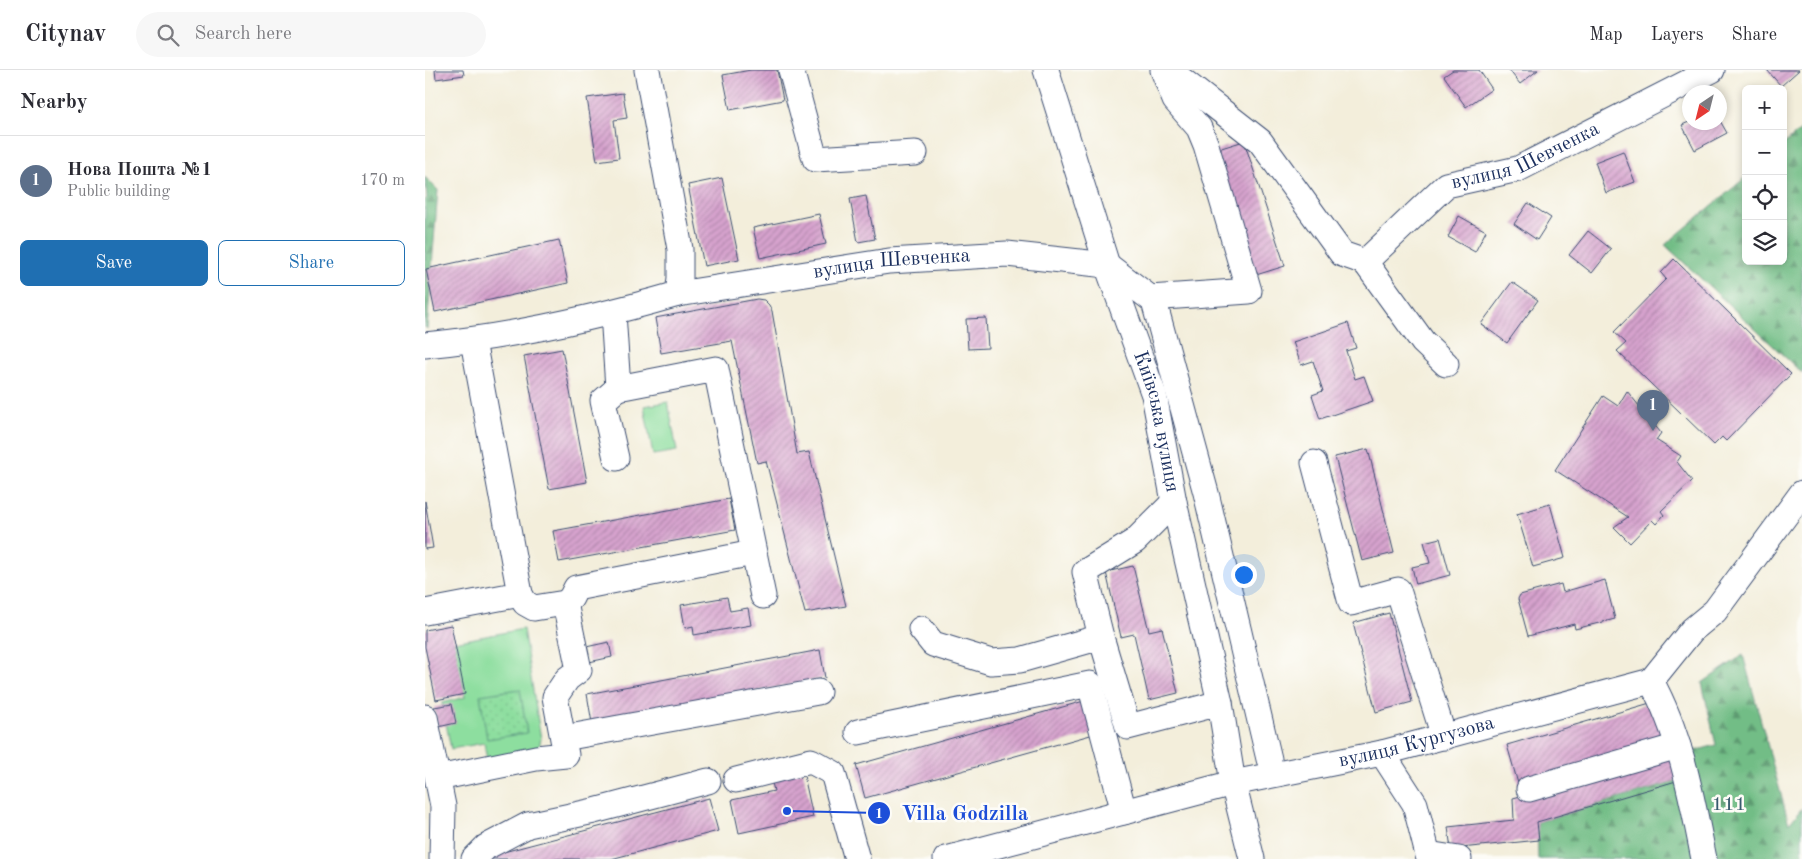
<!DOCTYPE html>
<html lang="en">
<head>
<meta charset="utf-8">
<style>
	:root { --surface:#fff; --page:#f7f7f7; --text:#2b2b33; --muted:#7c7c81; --line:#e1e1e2; --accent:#1f6fb2 }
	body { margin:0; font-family:"Old Standard TT",serif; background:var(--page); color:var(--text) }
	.controls { position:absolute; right:15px; top:15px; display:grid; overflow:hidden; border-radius:8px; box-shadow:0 2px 8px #0003 }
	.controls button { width:45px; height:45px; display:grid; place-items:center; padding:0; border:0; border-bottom:1px solid var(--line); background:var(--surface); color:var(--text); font:25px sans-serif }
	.compass { position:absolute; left:1257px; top:15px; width:45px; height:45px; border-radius:50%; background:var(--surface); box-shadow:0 2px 8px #0003; rotate:215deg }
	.you { position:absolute; left:818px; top:504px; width:18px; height:18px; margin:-12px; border:4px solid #fff; border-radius:50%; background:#1a73e8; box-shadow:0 0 0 8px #1a73e833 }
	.badge { display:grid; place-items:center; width:32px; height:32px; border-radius:50%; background:var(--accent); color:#fff; font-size:16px; font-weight:700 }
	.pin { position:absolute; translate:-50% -41px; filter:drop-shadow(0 1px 2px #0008) }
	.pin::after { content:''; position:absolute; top:26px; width:18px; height:15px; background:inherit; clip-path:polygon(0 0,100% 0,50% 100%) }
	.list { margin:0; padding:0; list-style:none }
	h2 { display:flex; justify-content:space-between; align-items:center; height:65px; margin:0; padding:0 20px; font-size:21px }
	h2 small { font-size:16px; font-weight:400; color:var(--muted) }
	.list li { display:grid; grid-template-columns:32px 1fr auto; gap:15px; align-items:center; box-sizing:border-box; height:90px; padding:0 20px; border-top:1px solid var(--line) }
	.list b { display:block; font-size:19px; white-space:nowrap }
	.list p { margin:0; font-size:16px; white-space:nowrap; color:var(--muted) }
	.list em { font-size:16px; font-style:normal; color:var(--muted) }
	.actions { display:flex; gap:10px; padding:15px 20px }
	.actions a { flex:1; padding:11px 0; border:1px solid var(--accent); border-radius:8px; text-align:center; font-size:18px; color:var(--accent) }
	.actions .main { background:var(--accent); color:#fff }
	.icon { flex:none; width:28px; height:28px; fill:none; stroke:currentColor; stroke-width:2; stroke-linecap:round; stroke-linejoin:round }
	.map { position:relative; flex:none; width:1377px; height:789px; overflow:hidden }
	header { display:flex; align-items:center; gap:30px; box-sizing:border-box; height:70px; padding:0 25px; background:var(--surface); border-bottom:1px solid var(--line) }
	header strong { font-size:24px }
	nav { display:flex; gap:28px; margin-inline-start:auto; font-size:18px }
	.search { width:350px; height:45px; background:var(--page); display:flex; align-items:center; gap:12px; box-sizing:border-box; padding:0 18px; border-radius:28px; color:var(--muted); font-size:19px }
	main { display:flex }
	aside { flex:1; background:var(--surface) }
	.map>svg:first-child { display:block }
	.green { fill:#8dde9f; stroke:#54867e }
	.forest { fill:url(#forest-firs); stroke:#467672 }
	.park { fill:url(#park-dots); stroke:#54867e }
	.building { fill:url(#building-hatch) }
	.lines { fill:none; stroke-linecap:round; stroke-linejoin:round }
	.minor-casing { stroke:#3b4c71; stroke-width:27 }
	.minor { stroke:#fff; stroke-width:25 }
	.labels { text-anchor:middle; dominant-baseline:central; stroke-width:5; stroke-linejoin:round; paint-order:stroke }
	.street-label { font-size:20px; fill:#1b2f5e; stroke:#fdfcf7 }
	.park-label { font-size:20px; fill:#385b6e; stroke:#fdfcf7 }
	.leader { fill:none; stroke:#1d4ed8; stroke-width:2 }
	.callout-dot { fill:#1d4ed8; stroke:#fdfcf7; stroke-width:2 }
	.mark-label { font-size:15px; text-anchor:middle; font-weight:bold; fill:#fff }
	.callout-label { font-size:21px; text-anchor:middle; font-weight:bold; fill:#1d4ed8; stroke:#fdfcf7; stroke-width:5; stroke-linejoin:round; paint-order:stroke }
</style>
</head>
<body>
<header>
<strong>Citynav</strong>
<div class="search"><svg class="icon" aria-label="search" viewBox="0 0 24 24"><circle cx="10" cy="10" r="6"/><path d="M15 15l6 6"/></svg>Search here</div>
<nav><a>Map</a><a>Layers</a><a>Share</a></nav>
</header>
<main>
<aside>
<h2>Nearby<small></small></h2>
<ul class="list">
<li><span class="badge" style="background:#5c6f8a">1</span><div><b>Нова Пошта №1</b><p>Public building</p></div><em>170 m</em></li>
</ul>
<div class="actions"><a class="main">Save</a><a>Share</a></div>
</aside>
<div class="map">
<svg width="1377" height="789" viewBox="0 0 1377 789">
	<defs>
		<pattern id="forest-firs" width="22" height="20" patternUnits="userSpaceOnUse" patternTransform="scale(1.25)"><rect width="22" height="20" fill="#72bd86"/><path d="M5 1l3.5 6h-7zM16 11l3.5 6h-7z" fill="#5d9a71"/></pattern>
		<pattern id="park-dots" width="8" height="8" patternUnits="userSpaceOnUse" patternTransform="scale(1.25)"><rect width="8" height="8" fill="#8dde9f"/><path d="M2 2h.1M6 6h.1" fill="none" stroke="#79bf8b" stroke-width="1.8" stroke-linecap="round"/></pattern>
		<pattern id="building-hatch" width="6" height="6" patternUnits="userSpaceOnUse" patternTransform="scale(1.25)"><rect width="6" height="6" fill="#d7a3ce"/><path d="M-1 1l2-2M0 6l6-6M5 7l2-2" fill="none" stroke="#ae85aa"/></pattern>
	</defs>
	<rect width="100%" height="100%" fill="#fdfcf7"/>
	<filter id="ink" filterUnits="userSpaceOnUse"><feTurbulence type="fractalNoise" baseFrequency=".02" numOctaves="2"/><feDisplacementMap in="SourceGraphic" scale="10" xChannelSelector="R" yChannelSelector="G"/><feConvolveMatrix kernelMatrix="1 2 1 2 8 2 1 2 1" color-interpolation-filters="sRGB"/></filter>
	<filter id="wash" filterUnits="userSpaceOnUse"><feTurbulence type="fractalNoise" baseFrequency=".0096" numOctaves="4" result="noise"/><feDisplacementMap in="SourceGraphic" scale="20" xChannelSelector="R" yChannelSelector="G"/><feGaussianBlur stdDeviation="1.12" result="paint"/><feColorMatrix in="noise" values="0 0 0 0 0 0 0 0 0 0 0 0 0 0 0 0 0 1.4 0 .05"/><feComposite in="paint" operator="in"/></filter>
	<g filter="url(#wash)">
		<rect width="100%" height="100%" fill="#f3eedb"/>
		<g class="green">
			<path d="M 243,332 L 252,381 L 228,385 L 219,336 Z"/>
			<path d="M 98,559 L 116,669 L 114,677 L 62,690 L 59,673 L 26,679 L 17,633 L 40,627 L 29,572 Z"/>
		</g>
		<g class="forest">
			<path d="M 1377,59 L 1377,303 L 1240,175 L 1321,107 L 1321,191 L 1358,191 L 1358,75 Z"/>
			<path d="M 0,107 L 13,120 L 2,259 L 0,257 L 0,131 L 2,128 Z"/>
			<path d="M 1318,585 L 1364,754 L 1377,738 L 1377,789 L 1113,789 L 1112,752 L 1258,710 L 1251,686 L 1291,675 L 1277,613 Z"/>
		</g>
		<path class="park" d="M 95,619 L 102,663 L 62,669 L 55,625 Z"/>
		<g id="blocks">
			<g class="building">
				<path d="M 10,0 L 38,0 L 39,5 L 11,9 Z"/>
				<path d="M 326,0 L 352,0 L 358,30 L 305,40 L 298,5 Z"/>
				<path d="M 1028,0 L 1054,0 L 1067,19 L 1041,37 L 1019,6 Z"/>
				<path d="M 1084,0 L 1113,0 L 1095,14 Z"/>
				<path d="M 1342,0 L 1374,0 L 1356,16 Z"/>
				<path d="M 198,23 L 202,48 L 189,50 L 194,88 L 172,91 L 162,28 Z"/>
				<path d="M 1294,49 L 1302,63 L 1270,80 L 1257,55 L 1264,52 L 1294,52 Z"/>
				<path d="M 819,71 L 860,196 L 831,205 L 790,80 Z"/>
				<path d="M 1198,81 L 1210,112 L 1181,123 L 1170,92 Z"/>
				<path d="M 297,108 L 314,189 L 279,196 L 263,115 Z"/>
				<path d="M 441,126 L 450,169 L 433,172 L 425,129 Z"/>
				<path d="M 1103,133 L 1126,148 L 1112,170 L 1089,154 Z"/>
				<path d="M 394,144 L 401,174 L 335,188 L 328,158 Z"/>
				<path d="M 1034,146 L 1061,161 L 1050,182 L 1023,167 Z"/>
				<path d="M 1163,161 L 1186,179 L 1167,203 L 1144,185 Z"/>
				<path d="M 134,170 L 143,213 L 10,242 L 1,199 Z"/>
				<path d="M 1249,189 L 1366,304 L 1301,371 L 1297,367 L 1289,375 L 1192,281 L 1201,273 L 1189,262 L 1241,209 L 1236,203 Z"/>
				<path d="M 1087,212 L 1113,230 L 1082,273 L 1056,254 Z"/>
				<path d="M 332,229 L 339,230 L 344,235 L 347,241 L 372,384 L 384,382 L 421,536 L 380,543 L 341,391 L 332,393 L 307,271 L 236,283 L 230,248 Z"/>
				<path d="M 561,248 L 563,278 L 543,279 L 541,249 Z"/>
				<path d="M 923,253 L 931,278 L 921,281 L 930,309 L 939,306 L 948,331 L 895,349 L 887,325 L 898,321 L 888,291 L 876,295 L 868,272 Z"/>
				<path d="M 137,279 L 162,412 L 124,419 L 99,286 Z"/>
				<path d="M 1202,321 L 1236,363 L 1231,370 L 1256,386 L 1252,392 L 1267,411 L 1236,441 L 1239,445 L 1231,454 L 1227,450 L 1205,473 L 1189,457 L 1203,447 L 1130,400 L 1178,326 L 1193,336 Z"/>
				<path d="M 943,379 L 969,483 L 937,491 L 910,387 Z"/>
				<path d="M 304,429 L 310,460 L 134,492 L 128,461 Z"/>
				<path d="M 0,431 L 8,478 L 0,479 Z"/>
				<path d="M 1125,434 L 1140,488 L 1108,497 L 1092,444 Z"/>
				<path d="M 1015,468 L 1025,505 L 991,514 L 987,497 L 1005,493 L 999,472 Z"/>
				<path d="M 708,496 L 724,561 L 737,558 L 753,623 L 724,630 L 709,564 L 696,567 L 681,502 Z"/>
				<path d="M 1180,510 L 1190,549 L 1150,559 L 1149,554 L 1103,566 L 1093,529 L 1095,525 L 1136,514 L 1138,522 Z"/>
				<path d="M 302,527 L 305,541 L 323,538 L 326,555 L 269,565 L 268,556 L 260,558 L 256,535 Z"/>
				<path d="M 964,543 L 987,632 L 951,642 L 928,553 Z"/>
				<path d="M 26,555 L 40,624 L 11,630 L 0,577 L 0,560 Z"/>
				<path d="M 184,572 L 187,587 L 164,592 L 161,577 Z"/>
				<path d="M 395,580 L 400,608 L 167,653 L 162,624 Z"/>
				<path d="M 659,631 L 669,664 L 440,728 L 431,695 Z"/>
				<path d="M 1232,631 L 1244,673 L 1094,717 L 1082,675 Z"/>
				<path d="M 27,634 L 31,653 L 13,657 L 9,637 Z"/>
				<path d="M 1251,686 L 1258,709 L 1112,752 L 1114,770 L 1026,779 L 1023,757 L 1089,750 L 1088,728 Z"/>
				<path d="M 378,701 L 388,747 L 314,763 L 307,730 L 349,721 L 346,708 Z"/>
				<path d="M 284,728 L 293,761 L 186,789 L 52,789 Z"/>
			</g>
		</g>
	</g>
	<g filter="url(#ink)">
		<use href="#blocks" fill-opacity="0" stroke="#3b4c71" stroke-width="1"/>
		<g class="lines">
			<defs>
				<g id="minor">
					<path d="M 366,0 L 390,89 L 490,83"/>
					<path id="s1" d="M 621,0 L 682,195 L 729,325 L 749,432 L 795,633 L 808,713 L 827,789"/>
					<path id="s2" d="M 744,0 L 835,71 L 917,184 L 940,192 L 1021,115 L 1093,99 L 1287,0"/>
					<path d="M 940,192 L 998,272 L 1021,294"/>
					<path id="s3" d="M 253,224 L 464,191 L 582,184 L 682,195 L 725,228 L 824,221 L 781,75 L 774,58 L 750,30 L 738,0"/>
					<path d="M 728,228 L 781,423 L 844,689"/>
					<path d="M 188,243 L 193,318 L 291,299 L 338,526"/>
					<path d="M 0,275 C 86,267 170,248 253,224 L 255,208 L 255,179 L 222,0"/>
					<path d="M 191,388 L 178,331 L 193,318"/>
					<path d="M 889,393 L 926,533 L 973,520 L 1019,667"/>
					<path d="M 749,432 L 710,471 L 660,502 L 676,567 L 703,657 L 795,633"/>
					<path d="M 95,524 L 100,533 L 109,538 L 140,533 L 146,528 L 151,518 L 328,483"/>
					<path d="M 0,542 L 95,524 L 48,271"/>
					<path d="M 496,559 L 508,574 L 566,592 L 595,590 L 676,567"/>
					<path d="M 1226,611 C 1256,665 1267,729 1279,789"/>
					<path d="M 0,647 L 18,736 L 17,789"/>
					<path d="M 433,662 L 665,614 L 699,742"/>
					<path d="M 139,668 L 393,622"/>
					<path d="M 957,683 L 990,734 L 1004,789"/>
					<path d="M 13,708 L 111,688 L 141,685 L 130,627 L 142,609 L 154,600 L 140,533"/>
					<path d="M 311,710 L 386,691 L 408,703 L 432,789"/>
					<path d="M 1104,719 L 1253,676"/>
					<path d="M 1003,784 L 1034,789"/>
					<path d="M 49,789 L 61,777 L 103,755 L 169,741 L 283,711"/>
					<path id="s4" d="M 521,789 L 808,713 L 957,683 L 1226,611 L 1267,560 L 1290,541 L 1377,423"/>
				</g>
			</defs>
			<use href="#minor" class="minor-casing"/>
			<use href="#minor" class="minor"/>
		</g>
	</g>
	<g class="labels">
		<g class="street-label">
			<text stroke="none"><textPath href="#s2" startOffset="476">вулиця Шевченка</textPath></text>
			<text stroke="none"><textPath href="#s3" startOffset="216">вулиця Шевченка</textPath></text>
			<text stroke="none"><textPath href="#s1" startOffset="369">Київська вулиця</textPath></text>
			<text stroke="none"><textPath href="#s4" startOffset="485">вулиця Кургузова</textPath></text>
		</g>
		<g class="park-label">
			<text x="1304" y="735">111</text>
		</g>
	</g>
	<path class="leader" d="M362 741L454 743"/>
	<g class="callout-dot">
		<circle cx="362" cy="741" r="5"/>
		<circle cx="454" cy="743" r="12"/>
	</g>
	<g class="mark-label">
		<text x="454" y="748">1</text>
	</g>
	<g class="callout-label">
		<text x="540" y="750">Villa Godzilla</text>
	</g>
</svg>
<div class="controls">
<button>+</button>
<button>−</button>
<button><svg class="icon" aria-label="locate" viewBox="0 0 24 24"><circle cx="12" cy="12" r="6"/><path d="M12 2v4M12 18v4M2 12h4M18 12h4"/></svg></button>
<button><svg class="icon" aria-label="layers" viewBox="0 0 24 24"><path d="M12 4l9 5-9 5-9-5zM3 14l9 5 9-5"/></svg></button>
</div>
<svg class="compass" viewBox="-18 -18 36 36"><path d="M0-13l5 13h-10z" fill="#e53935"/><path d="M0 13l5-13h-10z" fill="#7c7c81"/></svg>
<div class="you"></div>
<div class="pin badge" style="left:1228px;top:361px;background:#5c6f8a">1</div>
</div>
</main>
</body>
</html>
